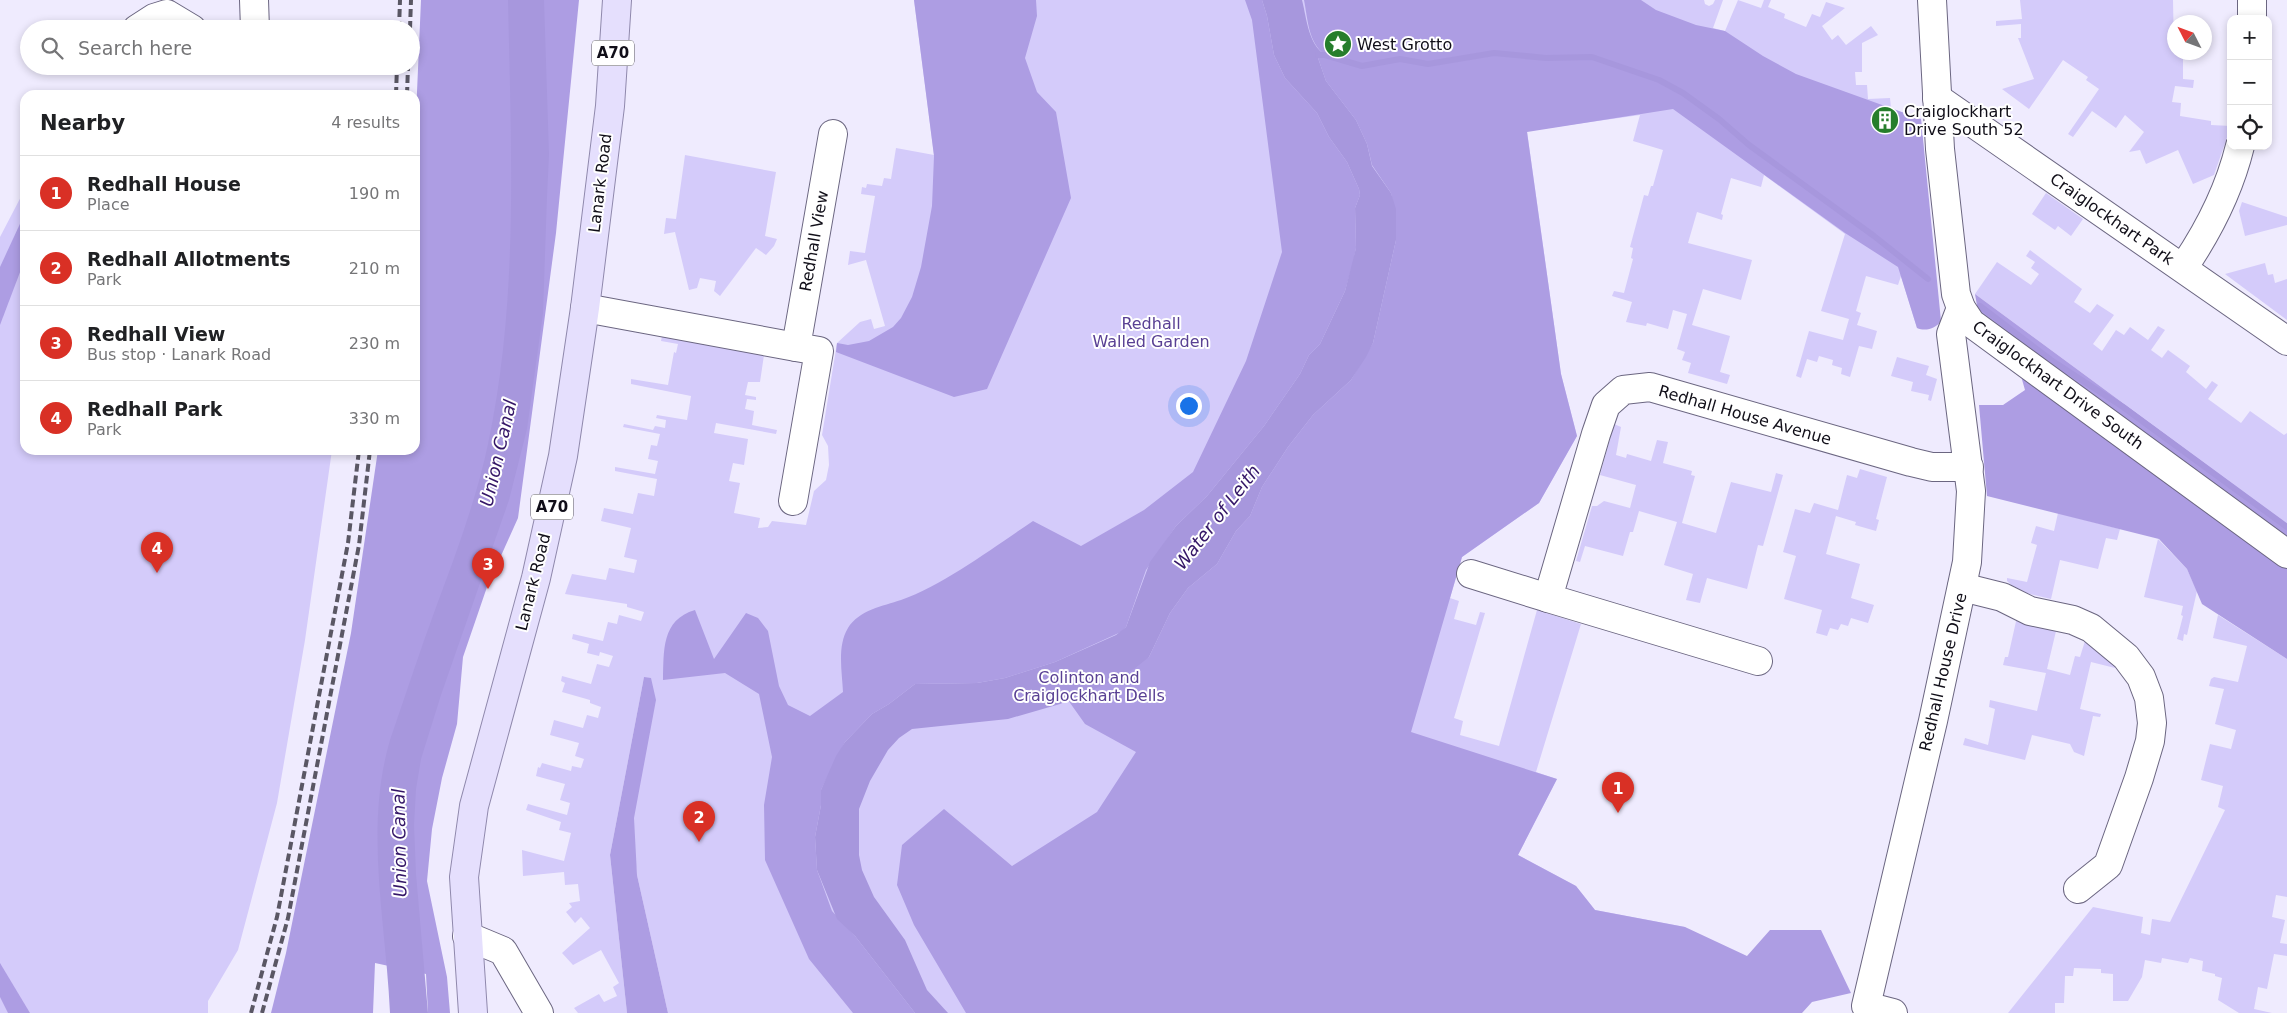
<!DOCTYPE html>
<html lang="en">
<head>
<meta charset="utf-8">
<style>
	:root { --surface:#fff; --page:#f6f6f6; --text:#202124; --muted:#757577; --line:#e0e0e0; --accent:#d93025 }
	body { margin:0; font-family:"DejaVu Sans",sans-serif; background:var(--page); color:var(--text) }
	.controls { position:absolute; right:15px; top:15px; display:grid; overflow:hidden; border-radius:10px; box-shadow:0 2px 8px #0003 }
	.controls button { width:45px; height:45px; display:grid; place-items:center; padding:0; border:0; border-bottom:1px solid var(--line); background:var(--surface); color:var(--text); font:25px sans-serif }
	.compass { position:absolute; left:2167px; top:15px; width:45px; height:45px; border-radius:50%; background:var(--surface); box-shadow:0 2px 8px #0003; rotate:312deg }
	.you { position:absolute; left:1188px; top:405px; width:18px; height:18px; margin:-12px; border:4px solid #fff; border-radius:50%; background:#1a73e8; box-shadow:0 0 0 8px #1a73e833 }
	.badge { display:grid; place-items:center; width:32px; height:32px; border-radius:50%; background:var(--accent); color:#fff; font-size:16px; font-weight:700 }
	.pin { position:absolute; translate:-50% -41px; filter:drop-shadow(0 1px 2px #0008) }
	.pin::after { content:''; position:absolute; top:26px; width:18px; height:15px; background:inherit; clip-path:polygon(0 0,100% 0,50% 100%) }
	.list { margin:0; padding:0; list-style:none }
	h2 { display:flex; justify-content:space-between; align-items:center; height:65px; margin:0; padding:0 20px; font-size:21px }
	h2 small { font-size:16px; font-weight:400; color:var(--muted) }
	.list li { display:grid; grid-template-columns:32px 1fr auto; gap:15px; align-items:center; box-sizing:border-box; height:75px; padding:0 20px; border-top:1px solid var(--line) }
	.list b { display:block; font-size:19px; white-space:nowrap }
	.list p { margin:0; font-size:16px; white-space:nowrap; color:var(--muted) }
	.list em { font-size:16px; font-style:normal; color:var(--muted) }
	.icon { flex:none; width:28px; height:28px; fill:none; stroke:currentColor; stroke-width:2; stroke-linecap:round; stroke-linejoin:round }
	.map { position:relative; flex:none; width:2287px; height:1013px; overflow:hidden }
	.search { position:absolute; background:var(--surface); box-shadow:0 2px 8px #0003; left:20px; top:20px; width:400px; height:55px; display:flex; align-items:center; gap:12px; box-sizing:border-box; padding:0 18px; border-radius:28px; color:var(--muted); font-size:19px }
	.panel { position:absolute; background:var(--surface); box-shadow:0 2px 8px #0003; left:20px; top:90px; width:400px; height:365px; border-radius:15px }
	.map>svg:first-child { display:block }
	.green { fill:#d4cbfa }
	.forest { fill:#ad9de3 }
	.water { fill:#a797dd }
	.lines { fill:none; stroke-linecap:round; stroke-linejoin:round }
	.stream { stroke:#a797dd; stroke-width:6 }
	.minor-casing { stroke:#6b6681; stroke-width:30 }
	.major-casing { stroke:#8f88ac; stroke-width:30 }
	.minor { stroke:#fff; stroke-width:28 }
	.major { stroke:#e5dffd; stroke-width:28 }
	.rail { stroke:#5a5764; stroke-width:4; stroke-dasharray:8 4; stroke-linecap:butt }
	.labels { text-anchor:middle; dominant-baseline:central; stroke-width:4; stroke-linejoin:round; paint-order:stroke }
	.shield { fill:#fff; stroke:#58565d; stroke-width:1 }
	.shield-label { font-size:15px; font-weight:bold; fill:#100e18 }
	.poi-label { font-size:16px; fill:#100e18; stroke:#fff; text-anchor:start }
	.street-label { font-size:16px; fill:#100e18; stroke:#fff }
	.park-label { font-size:16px; fill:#594094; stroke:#fff }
	.water-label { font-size:18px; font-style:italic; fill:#341667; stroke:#fff }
</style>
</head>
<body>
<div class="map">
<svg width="2287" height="1013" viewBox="0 0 2287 1013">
	<rect width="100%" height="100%" fill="#efebfe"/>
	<g class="green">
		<path d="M 914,0 L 1704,0 L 1705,4 L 1709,6 L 1713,4 L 1715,0 L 1723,0 L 1713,28 L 1725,31 L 1738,0 L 1761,8 L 1764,0 L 1771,0 L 1768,7 L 1785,14 L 1784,18 L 1806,27 L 1812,14 L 1820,17 L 1826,2 L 1845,8 L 1822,26 L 1832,40 L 1838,35 L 1846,45 L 1871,26 L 1878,35 L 1862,43 L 1862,72 L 1855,72 L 1856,85 L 1867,85 L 1868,99 L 1890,98 L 1891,108 L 1921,119 L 1939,324 L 1926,329 L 1917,328 L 1901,276 L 1898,285 L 1866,276 L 1856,311 L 1861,313 L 1857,325 L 1877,331 L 1872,349 L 1859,346 L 1850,377 L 1841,374 L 1842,368 L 1832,365 L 1833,360 L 1819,356 L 1817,362 L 1807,359 L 1801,378 L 1796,376 L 1809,331 L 1843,340 L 1849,319 L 1821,311 L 1845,234 L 1764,175 L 1761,187 L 1731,178 L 1721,214 L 1723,215 L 1722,220 L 1697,212 L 1688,243 L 1752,260 L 1741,300 L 1703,289 L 1692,325 L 1730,336 L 1720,372 L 1730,375 L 1727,384 L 1688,373 L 1691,363 L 1682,360 L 1685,352 L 1677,349 L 1687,314 L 1673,310 L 1668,329 L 1647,323 L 1646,326 L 1626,322 L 1632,302 L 1612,296 L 1614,291 L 1624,293 L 1633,259 L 1631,258 L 1633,248 L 1630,247 L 1644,195 L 1648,196 L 1651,186 L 1653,186 L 1663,150 L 1633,141 L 1640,115 L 1527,131 L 1561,374 L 1577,436 L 1539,503 L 1462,557 L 1450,598 L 1459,601 L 1454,619 L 1476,625 L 1480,612 L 1485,613 L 1454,718 L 1463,721 L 1460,735 L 1499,746 L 1537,610 L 1581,624 L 1536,772 L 1557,779 L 1518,855 L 1576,886 L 1595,910 L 1685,927 L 1753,1013 L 668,1013 L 637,875 C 628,810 639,742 644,677 L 610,855 L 627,1013 L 578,1013 L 574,1008 L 599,994 L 604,1002 L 617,996 L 613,987 L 619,983 L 601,950 L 573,965 L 562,953 L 590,928 L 581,917 L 575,923 L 566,912 L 572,907 L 569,903 L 580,901 L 578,884 L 565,885 L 564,872 L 523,876 L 522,850 L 564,861 L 571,833 L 559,830 L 561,822 L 526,810 L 528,804 L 567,815 L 570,803 L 560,800 L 565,784 L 536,776 L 538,767 L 540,768 L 542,763 L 571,771 L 572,766 L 581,768 L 584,759 L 575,756 L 579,743 L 550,735 L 554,720 L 583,728 L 587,715 L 598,718 L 601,707 L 590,703 L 590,700 L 562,692 L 565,683 L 561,681 L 562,676 L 591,684 L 597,664 L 609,667 L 613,656 L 600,652 L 599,656 L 587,653 L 589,644 L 572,639 L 573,634 L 603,641 L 608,622 L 617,624 L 619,615 L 641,621 L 644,612 L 627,607 L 627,604 L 565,594 L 572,574 L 606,580 L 609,568 L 634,573 L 637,560 L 624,557 L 631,528 L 601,521 L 604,508 L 633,514 L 638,493 L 654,496 L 657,479 L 615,471 L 615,467 L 655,474 L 658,461 L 648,459 L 651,445 L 657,446 L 660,434 L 623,427 L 624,424 L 653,430 L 655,426 L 665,428 L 666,420 L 656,418 L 657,415 L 687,420 L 691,396 L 631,384 L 631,379 L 668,385 L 674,352 L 676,353 L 678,344 L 661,341 L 662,336 L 764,355 L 760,382 L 748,382 L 745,395 L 756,397 L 756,400 L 747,399 L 745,409 L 754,411 L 752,425 L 777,430 L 776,434 L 716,423 L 714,433 L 748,439 L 744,465 L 733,463 L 729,481 L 740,483 L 734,513 L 760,518 L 758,528 L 768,527 L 772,521 L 806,525 L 814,491 L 826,480 L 829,465 L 828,446 L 822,435 L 837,343 L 860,322 L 871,319 L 874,329 L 885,326 L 866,260 L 848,265 L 850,251 L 865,253 L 875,196 L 861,194 L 862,187 L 866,188 L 867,184 L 882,186 L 884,178 L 891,179 L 896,148 L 934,155 Z"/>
		<path d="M 2020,0 L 2173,0 L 2174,52 L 2183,53 L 2183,79 L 2194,80 L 2193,88 L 2175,86 L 2172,102 L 2181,103 L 2180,116 L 2211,121 L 2211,125 L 2231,126 L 2214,175 L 2193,184 L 2178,150 L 2146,164 L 2140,150 L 2129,152 L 2144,132 L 2125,115 L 2116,128 L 2092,111 L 2073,137 L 2068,134 L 2099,89 L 2086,80 L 2088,77 L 2063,60 L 2029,109 L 2002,89 L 2034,79 L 2018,38 L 2021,38 L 2021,24 L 1996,26 L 1996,21 L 2022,19 Z"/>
		<path d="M 685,155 L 776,172 L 765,236 L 777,239 L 774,246 L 766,255 L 756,248 L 720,296 L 714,291 L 716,281 L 700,278 L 697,288 L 689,290 L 675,232 L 664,234 L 666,218 L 676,219 Z"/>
		<path d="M 25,189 L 25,450 L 332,450 L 305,640 L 277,803 L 238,950 L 208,1001 L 208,1013 L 0,1013 L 0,237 Z"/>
		<path d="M 2046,193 L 2083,219 L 2071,236 L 2058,226 L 2055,230 L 2032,214 Z"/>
		<path d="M 2242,202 L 2287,217 L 2287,225 L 2245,236 L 2239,211 Z"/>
		<path d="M 2030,250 L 2082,289 L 2074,302 L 2090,313 L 2097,304 L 2114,315 L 2093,344 L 2102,351 L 2116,330 L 2124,335 L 2130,327 L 2148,340 L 2158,326 L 2165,330 L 2151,350 L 2162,358 L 2168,350 L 2190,366 L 2186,372 L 2206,389 L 2212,381 L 2218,385 L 2208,399 L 2241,423 L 2250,411 L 2284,435 L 2287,433 L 2287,524 L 1975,294 L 1997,262 L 2031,285 L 2039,274 L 2031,268 L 2035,262 L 2026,256 Z"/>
		<path d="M 2265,263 L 2268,275 L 2273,274 L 2275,283 L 2287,279 L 2287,320 L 2225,274 Z"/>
		<path d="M 1897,357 L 1929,366 L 1926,375 L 1937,379 L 1931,401 L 1928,400 L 1929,395 L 1911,391 L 1913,382 L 1891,376 Z"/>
		<path d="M 1614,424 L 1621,427 L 1616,455 L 1626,458 L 1627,454 L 1651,461 L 1657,440 L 1668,442 L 1663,463 L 1692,471 L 1691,475 L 1695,476 L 1682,523 L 1716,533 L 1731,482 L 1771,492 L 1776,473 L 1783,475 L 1763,546 L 1758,545 L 1747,589 L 1707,578 L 1700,603 L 1686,600 L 1693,574 L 1664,565 L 1677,522 L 1639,511 L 1633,532 L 1630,532 L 1623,556 L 1585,546 L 1580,562 L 1576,561 L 1592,506 L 1597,506 L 1604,501 L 1630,508 L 1636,485 L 1600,475 Z"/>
		<path d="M 1860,469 L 1887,477 L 1876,519 L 1879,520 L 1876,531 L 1855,525 L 1856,522 L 1836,516 L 1826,554 L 1860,564 L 1851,598 L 1874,605 L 1868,623 L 1851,618 L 1848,626 L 1841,624 L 1838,630 L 1830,628 L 1827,636 L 1816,633 L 1822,610 L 1784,599 L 1796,556 L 1783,552 L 1795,509 L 1810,513 L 1814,503 L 1838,510 L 1847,475 L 1857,478 Z"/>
		<path d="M 2058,513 L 2120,529 L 2117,540 L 2106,538 L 2098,569 L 2060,560 L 2051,599 L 2018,591 L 2007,581 L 2007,578 L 2027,582 L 2037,545 L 2031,543 L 2036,526 L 2054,531 Z"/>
		<path d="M 2158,539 L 2187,569 L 2197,591 L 2187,635 L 2184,634 L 2183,641 L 2177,639 L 2183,616 L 2181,615 L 2183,606 L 2144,597 Z"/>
		<path d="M 2218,615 L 2287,659 L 2287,897 L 2276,895 L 2272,917 L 2285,920 L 2280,943 L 2287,944 L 2287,956 L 2274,954 L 2267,989 L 2258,987 L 2254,1009 L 2272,1013 L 2239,1013 L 2218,1000 L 2222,978 L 2215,976 L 2215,974 L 2202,971 L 2203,961 L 2190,958 L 2188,963 L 2162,958 L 2161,963 L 2145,960 L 2142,977 L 2128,1001 L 2113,1001 L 2113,974 L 2101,973 L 2101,969 L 2074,968 L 2073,976 L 2065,976 L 2064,1003 L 2055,1003 L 2055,1013 L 2008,1013 L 2093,907 L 2143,917 L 2141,933 L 2150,935 L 2152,919 L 2170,922 L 2225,810 L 2218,807 L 2223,786 L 2201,780 L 2210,744 L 2231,749 L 2236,730 L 2215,724 L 2224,689 L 2209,686 L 2211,679 L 2214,677 L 2238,682 L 2247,646 L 2213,638 Z"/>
		<path d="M 2017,617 L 2025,624 L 2056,631 L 2047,669 L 2070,675 L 2075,656 L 2080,657 L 2085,641 L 2116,665 L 2115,668 L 2091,662 L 2080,709 L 2101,714 L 2100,717 L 2093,716 L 2084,756 L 2074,752 L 2070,744 L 2032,735 L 2025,760 L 1963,745 L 1965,738 L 1988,745 L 1995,709 L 1989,707 L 1990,700 L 2037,711 L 2046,673 L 2003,665 L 2005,657 L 2008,657 Z"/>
	</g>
	<g class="forest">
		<path d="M 421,0 L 579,0 L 556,233 L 518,518 L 487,587 L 463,657 L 457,724 L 442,778 L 432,829 L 427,881 L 447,977 L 450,1013 L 428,1013 L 426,974 L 375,963 L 373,1013 L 271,1013 L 286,953 L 351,633 L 378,450 L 415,450 L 415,138 Z"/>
		<path d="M 914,0 L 1036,0 L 1037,16 L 1025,58 L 1037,92 L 1056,112 L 1071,198 L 987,389 L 954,397 L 836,352 L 837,343 L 848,345 L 869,341 L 893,327 L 901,318 L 912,297 L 921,267 L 932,206 L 934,156 Z"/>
		<path d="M 1245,0 L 1262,0 L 1267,16 L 1274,55 L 1285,78 L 1317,113 L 1329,137 L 1347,162 L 1359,189 L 1360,195 L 1355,208 L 1356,248 L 1353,263 L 1345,291 L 1320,344 L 1309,355 L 1300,374 L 1264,426 L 1207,496 L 1176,526 L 1146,570 L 1126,627 L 1121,632 L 1055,662 L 1005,678 L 977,683 L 915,684 L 889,704 L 872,714 L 845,742 L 821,790 L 821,805 L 815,837 L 817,870 L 832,911 L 855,936 L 915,1013 L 853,1013 L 809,959 L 765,860 L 764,805 L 772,757 L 759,694 L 725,673 L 663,680 C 664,651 661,620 695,610 L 714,659 L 746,613 L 758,618 L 768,631 L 779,686 L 788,705 L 810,716 L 843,692 C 842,671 837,646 848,628 C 859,610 883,606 901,600 C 945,584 994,547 1033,521 L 1081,546 L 1144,510 L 1193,472 L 1246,361 L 1282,252 L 1252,20 Z"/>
		<path d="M 1304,0 L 1641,0 L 1656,10 L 1696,25 L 1725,31 L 1763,56 L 1796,74 L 1921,119 L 1941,321 C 1936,328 1926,332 1917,328 L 1898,267 L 1845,233 L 1673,109 L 1527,132 L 1561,374 L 1577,436 L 1539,503 L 1462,557 L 1411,732 L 1557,779 L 1518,855 L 1576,886 L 1595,910 L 1685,927 L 1747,956 L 1770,930 L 1821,930 L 1851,993 L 1812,1002 L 1802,1013 L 966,1013 L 914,925 L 897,885 L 902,845 L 944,809 L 1012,866 L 1097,812 L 1136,752 L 1085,724 L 1068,700 L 1149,657 L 1170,613 L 1188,588 L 1217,564 L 1236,531 L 1250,516 L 1262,487 L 1288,447 L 1313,415 L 1351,380 L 1373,343 L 1396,240 L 1396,218 L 1391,193 L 1372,165 L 1367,144 L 1356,120 L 1326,81 L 1318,58 L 1325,55 C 1308,42 1308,20 1304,0 Z"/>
		<path d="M 25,213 L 25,259 L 0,325 L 0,267 Z"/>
		<path d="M 1975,294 L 2287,524 L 2287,659 L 2202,604 L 2187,569 L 2159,539 L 1987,496 L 1979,405 L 2003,405 L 2025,390 L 2013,348 L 1979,317 Z"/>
		<path d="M 644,677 L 651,678 L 656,700 L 634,818 L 637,875 L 668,1013 L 627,1013 L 610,855 Z"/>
		<path d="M 0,963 L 30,1013 L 8,1013 L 0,997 Z"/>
	</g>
	<g class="water">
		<path d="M 508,0 L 544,0 L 549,155 L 547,197 L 543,313 L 527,429 L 509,500 L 441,695 L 421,759 L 416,789 L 414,825 L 416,874 L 428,1013 L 390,1013 C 386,922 364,829 390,740 C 405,697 419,653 435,610 C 455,556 476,501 488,444 C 519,299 511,147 508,0 Z"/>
		<path d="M 1262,0 L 1302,0 C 1307,20 1308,43 1325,55 L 1318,58 L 1326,81 L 1356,120 L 1367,144 L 1372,166 L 1391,193 L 1396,209 L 1396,240 L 1373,343 L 1366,357 L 1351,380 L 1313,415 L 1288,447 L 1262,487 L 1250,516 L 1236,531 L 1217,564 L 1188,588 L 1170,613 L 1149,657 L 1134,669 L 1108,683 L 1060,704 L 1008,719 L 912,729 L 899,738 L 888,750 L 870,781 L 859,809 L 859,855 L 862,870 L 874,897 L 905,940 L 927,990 L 948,1013 L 915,1013 L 855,936 L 837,919 L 817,870 L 815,837 L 821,805 L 821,790 L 836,756 L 845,742 L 872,714 L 889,704 L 915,684 L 977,683 L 1005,678 L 1055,662 L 1116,635 L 1126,627 L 1150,562 L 1176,526 L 1207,496 L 1264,426 L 1300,374 L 1309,355 L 1320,344 L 1345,291 L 1356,248 L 1355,208 L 1360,195 L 1359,189 L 1347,162 L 1329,137 L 1317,113 L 1285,78 L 1274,55 L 1267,16 Z"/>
	</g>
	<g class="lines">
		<g class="stream">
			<path d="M 1318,55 L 1325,55 L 1362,66 L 1400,59 L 1428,64 L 1494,53 L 1546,58 L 1592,57 L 1659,80 L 1683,93 L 1719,119 L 1749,145 L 1874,236 L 1928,279"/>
			<path d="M 1980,306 L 2051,360 L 2123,407 L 2287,527"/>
		</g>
		<defs>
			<g id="minor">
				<path d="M 254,0 L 255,29"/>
				<path d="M 1932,0 L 1940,149 L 1956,294 L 1961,308 L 1971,323 L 2287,554"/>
				<path d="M 2252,19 L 2252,0"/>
				<path d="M 137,29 L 154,18 L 167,14 L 192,29"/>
				<path d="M 1937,98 L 2287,341"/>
				<path d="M 2183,268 C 2209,230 2229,191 2240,146"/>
				<path d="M 585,308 L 796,347"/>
				<path d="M 793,501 L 819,351 L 796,347 L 833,134"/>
				<path d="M 1471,574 L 1548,598"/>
				<path d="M 1962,587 L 2002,597 L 2030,611 L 2073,620 L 2091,628 L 2126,657 L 2141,677 L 2149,698 L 2152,723 L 2150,741 L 2139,778 L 2108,865 L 2078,889"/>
				<path d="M 1758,661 L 1548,598 L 1596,434 L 1606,405 L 1623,390 L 1650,387 L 1911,462 L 1932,467 L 1969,467"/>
				<path d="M 467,936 L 503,951 L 539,1013"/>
				<path d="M 1893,1013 L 1866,1006 L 1933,721 L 1967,562 L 1971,491 L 1951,334 L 1961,308"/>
			</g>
			<path id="major" d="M 473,1013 L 464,877 L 474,806 L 536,578 L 563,456 L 585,308 L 610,106 L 617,0"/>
		</defs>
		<use href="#minor" class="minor-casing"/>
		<use href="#major" class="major-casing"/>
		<use href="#minor" class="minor"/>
		<use href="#major" class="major"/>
		<g class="rail">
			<path d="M 399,29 L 400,0"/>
			<path d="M 410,29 L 411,0"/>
			<path d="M 396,95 L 397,66"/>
			<path d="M 407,95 L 408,66"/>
			<path d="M 251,1013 L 277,917 L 348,543 L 359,450"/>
			<path d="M 262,1013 L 288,918 L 359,545 L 370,450"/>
		</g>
	</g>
	<defs>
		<symbol id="sight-disc" viewBox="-11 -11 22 22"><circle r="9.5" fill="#267e2c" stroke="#fff"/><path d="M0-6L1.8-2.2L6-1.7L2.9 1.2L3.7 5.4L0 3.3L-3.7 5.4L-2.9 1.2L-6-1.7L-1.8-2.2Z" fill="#fff"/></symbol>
		<symbol id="building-disc" viewBox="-11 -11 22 22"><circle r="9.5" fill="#267e2c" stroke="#fff"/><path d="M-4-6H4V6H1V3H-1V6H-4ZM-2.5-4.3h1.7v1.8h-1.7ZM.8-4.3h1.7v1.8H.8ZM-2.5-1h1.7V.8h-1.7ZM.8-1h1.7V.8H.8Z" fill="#fff"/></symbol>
	</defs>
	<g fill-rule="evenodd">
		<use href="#sight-disc" x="1322" y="28" width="32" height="32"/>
		<use href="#building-disc" x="1869" y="104" width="32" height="32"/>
	</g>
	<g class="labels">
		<g class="shield">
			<rect x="592" y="40.5" width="42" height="25" rx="4"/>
			<rect x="531" y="494.5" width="42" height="25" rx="4"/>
		</g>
		<g class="shield-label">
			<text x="613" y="53">A70</text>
			<text x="552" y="507">A70</text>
		</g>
		<g class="poi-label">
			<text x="1357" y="44">West Grotto</text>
			<text x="1904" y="111">Craiglockhart<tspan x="1904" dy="18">Drive South 52</tspan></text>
		</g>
		<g class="street-label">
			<text transform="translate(600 183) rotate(-83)">Lanark Road</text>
			<text transform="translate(2112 219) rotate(35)">Craiglockhart Park</text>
			<text transform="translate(814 241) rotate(-80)">Redhall View</text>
			<text transform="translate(2058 385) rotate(36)">Craiglockhart Drive South</text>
			<text transform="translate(1745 415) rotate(16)">Redhall House Avenue</text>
			<text transform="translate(533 582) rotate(-76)">Lanark Road</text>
			<text transform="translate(1943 672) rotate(-77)">Redhall House Drive</text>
		</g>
		<g class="park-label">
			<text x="1151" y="323">Redhall<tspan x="1151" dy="18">Walled Garden</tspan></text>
			<text x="1089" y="677">Colinton and<tspan x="1089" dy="18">Craiglockhart Dells</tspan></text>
		</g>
		<g class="water-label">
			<text transform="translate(498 453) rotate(-77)">Union Canal</text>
			<text transform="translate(1217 517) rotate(-52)">Water of Leith</text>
			<text transform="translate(399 843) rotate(-91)">Union Canal</text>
		</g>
	</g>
</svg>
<div class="controls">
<button>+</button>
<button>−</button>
<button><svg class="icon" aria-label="locate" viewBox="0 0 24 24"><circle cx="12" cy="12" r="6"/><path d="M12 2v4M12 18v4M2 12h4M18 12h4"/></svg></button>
</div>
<svg class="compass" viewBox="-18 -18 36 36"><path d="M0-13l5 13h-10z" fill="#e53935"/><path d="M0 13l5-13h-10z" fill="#757577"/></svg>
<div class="you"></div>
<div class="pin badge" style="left:1618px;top:813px">1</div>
<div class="pin badge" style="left:699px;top:842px">2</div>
<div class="pin badge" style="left:488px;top:589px">3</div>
<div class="pin badge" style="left:157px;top:573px">4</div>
<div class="search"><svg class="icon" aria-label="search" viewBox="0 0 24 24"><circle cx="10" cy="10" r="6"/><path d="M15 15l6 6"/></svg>Search here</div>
<section class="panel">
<h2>Nearby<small>4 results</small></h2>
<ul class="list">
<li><span class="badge">1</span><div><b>Redhall House</b><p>Place</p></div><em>190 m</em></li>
<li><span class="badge">2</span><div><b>Redhall Allotments</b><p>Park</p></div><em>210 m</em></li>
<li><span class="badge">3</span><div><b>Redhall View</b><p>Bus stop · Lanark Road</p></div><em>230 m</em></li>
<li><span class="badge">4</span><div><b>Redhall Park</b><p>Park</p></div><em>330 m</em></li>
</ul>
</section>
</div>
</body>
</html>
